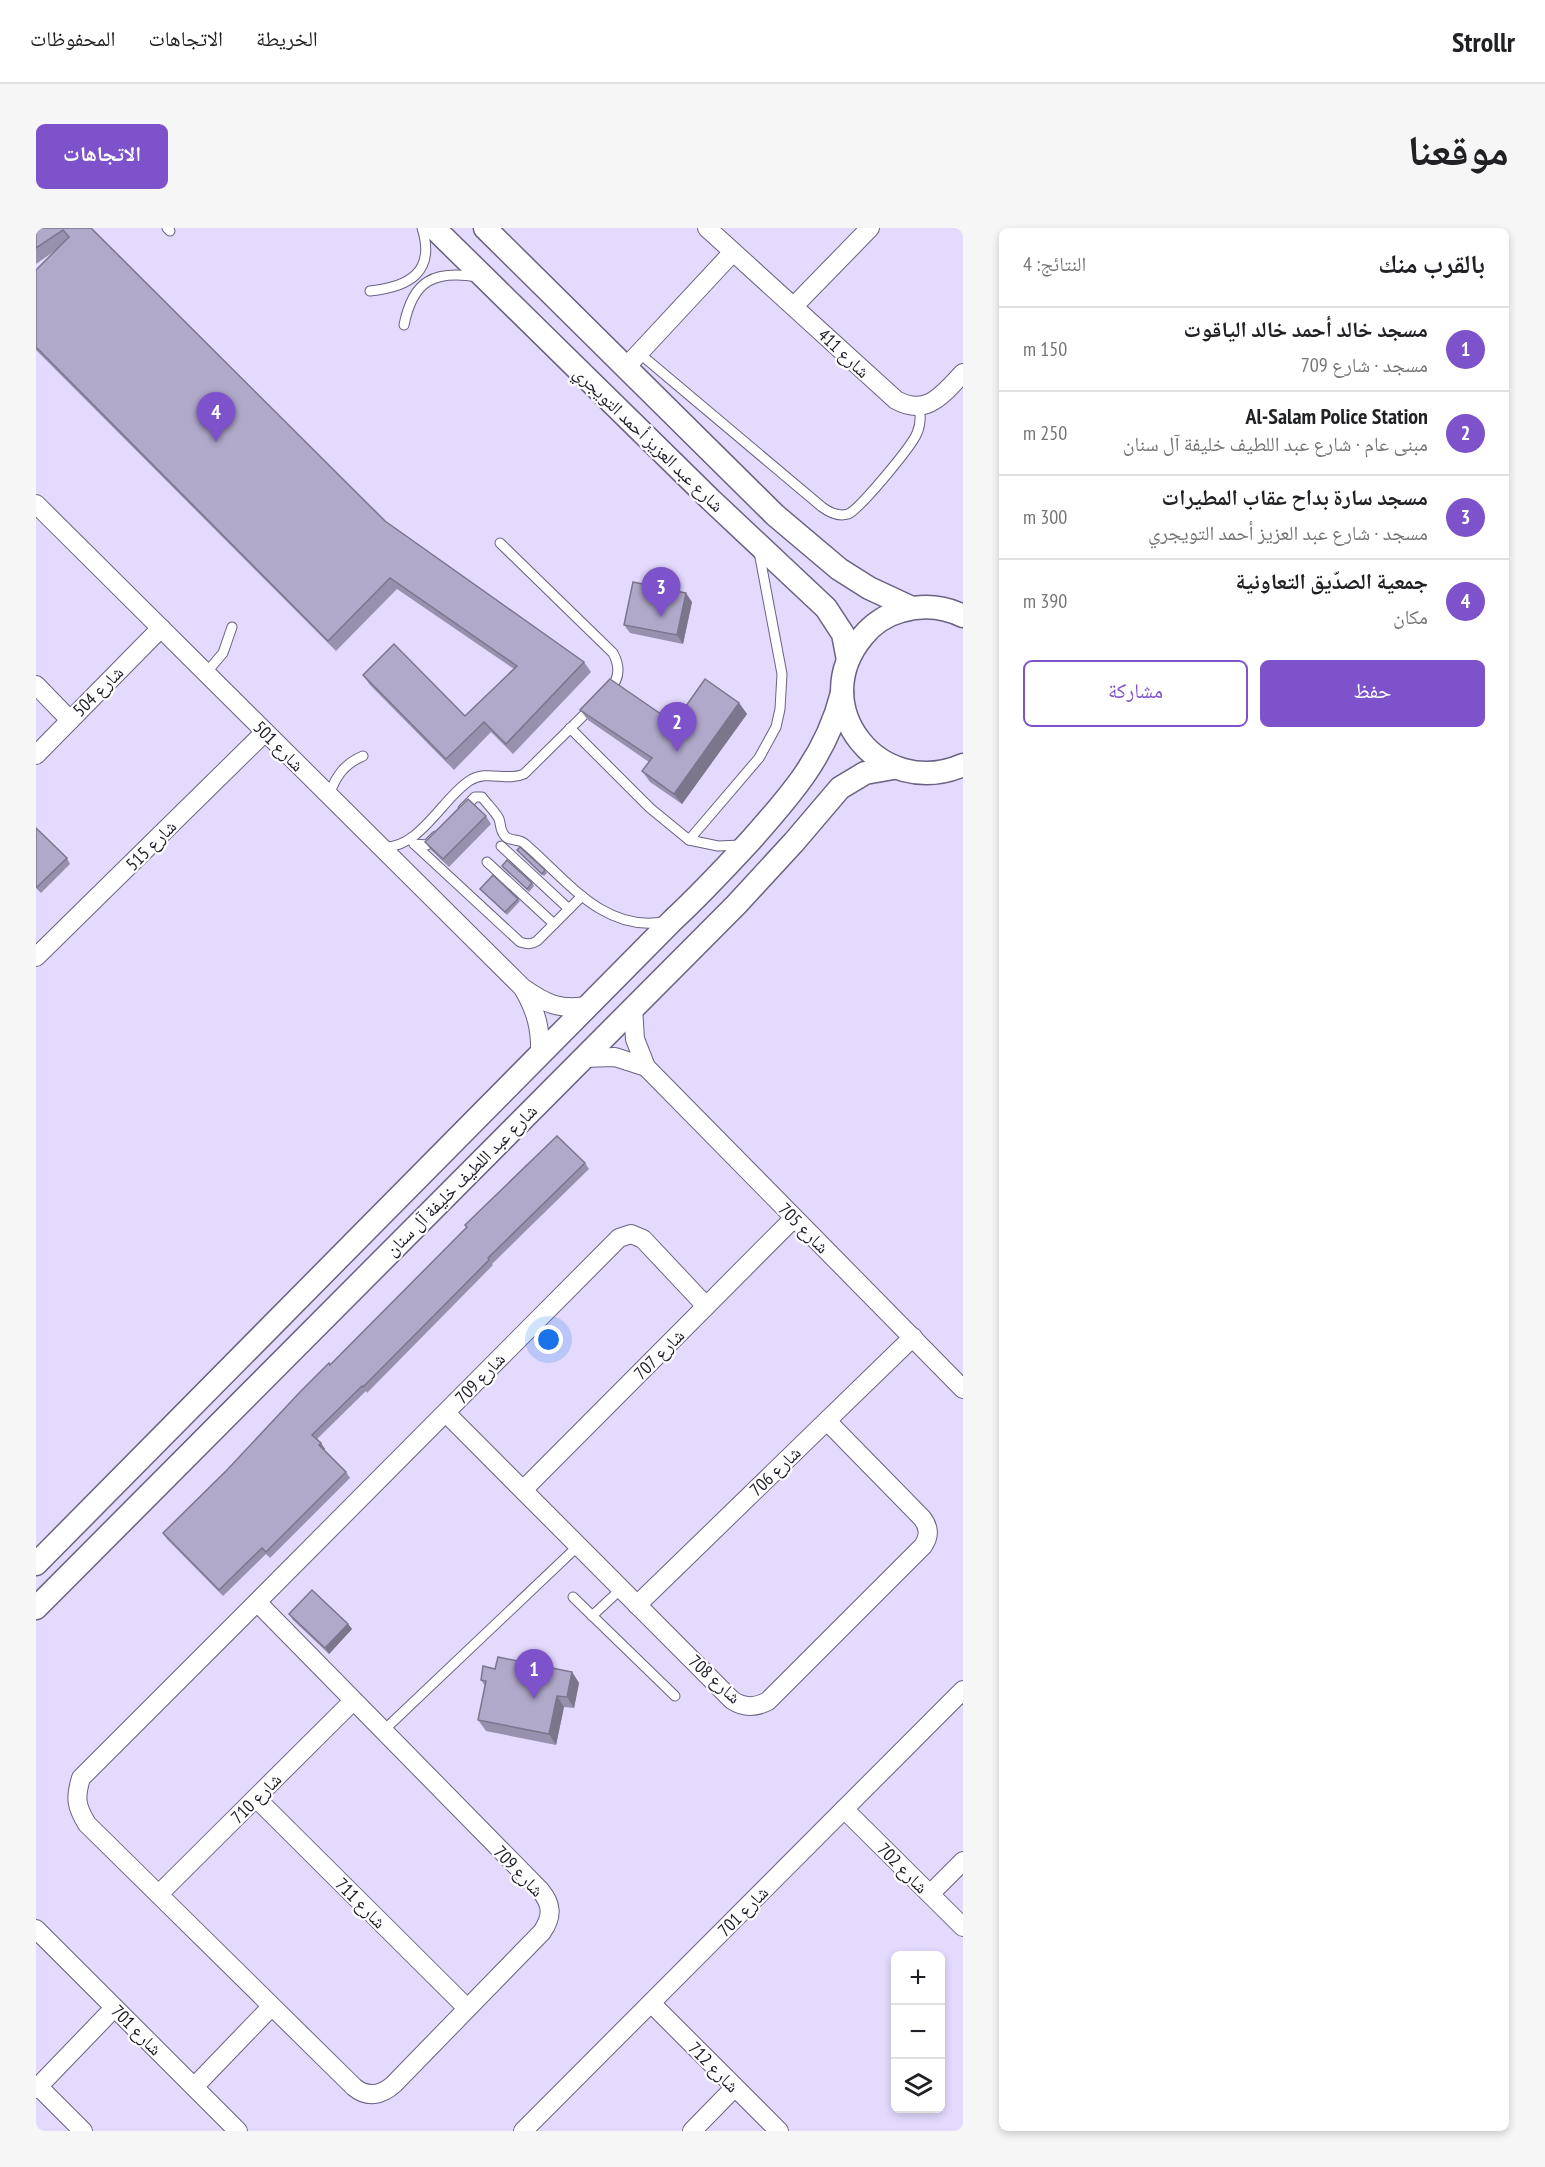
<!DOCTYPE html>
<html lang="ar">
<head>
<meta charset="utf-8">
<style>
	:root { --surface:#fff; --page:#f6f6f6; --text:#202124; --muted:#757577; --line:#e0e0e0; --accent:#7e52cb }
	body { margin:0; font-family:"PT Sans Narrow","Noto Naskh Arabic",sans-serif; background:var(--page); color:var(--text); direction:rtl }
	.controls { position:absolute; right:18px; bottom:18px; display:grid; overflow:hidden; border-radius:9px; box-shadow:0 3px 9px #0003 }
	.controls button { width:54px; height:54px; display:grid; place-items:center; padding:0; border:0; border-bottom:2px solid var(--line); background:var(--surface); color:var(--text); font:30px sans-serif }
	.you { position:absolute; left:513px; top:1112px; width:21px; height:21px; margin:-15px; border:4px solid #fff; border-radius:50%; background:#1a73e8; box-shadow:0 0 0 9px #1a73e833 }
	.badge { display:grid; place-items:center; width:39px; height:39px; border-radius:50%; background:var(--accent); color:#fff; font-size:20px; font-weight:700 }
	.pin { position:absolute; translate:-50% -50px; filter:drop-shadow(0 2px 3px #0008) }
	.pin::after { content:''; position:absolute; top:32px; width:21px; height:18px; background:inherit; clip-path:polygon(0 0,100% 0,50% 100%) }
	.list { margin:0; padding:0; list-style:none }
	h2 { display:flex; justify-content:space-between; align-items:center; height:78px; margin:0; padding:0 24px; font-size:26px }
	h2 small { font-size:20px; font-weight:400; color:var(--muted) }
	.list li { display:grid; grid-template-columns:39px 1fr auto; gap:18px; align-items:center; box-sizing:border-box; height:84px; padding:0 24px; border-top:2px solid var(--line) }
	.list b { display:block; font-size:22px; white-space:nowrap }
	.list p { margin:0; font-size:20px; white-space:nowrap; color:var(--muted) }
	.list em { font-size:20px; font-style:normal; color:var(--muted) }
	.actions { display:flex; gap:12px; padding:18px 24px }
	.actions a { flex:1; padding:14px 0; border:2px solid var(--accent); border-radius:9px; text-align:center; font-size:21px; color:var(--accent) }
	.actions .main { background:var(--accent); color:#fff }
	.icon { flex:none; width:33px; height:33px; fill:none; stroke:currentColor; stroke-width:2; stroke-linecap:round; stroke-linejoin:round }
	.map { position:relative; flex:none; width:927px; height:1903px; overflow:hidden; direction:ltr; border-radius:9px }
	header { display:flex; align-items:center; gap:36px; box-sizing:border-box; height:84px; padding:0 30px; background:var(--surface); border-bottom:2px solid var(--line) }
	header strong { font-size:28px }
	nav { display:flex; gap:33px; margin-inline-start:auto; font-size:21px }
	.intro { display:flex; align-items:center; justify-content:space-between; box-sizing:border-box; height:144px; padding:0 36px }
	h1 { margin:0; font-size:42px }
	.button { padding:15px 27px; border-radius:9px; background:var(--accent); color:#fff; font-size:21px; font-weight:700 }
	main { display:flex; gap:36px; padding:0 36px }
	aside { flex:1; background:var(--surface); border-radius:9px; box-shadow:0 3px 9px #0003 }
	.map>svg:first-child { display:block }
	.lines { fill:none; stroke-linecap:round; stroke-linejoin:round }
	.service-casing { stroke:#6a6280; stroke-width:11 }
	.minor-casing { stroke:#6a6280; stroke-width:20 }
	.tertiary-casing { stroke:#6a6280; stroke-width:25 }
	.service { stroke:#fff; stroke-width:9 }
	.minor { stroke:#fff; stroke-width:18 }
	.tertiary { stroke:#fff; stroke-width:22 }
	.wall { fill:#9891ae }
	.shaded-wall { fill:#7c768d }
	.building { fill:#b1a9ca; stroke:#7c768d; stroke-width:1.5 }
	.labels { text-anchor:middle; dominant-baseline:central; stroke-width:4.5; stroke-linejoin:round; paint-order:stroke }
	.street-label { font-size:18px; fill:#1e1b28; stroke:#fff }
</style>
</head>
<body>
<header>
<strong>Strollr</strong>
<nav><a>الخريطة</a><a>الاتجاهات</a><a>المحفوظات</a></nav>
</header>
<div class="intro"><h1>موقعنا</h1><a class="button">الاتجاهات</a></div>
<main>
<aside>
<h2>بالقرب منك<small>النتائج: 4</small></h2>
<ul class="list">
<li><span class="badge">1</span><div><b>مسجد خالد أحمد خالد الياقوت</b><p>مسجد · شارع 709</p></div><em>150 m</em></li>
<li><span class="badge">2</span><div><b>Al-Salam Police Station</b><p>مبنى عام · شارع عبد اللطيف خليفة آل سنان</p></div><em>250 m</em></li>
<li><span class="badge">3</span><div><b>مسجد سارة بداح عقاب المطيرات</b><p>مسجد · شارع عبد العزيز أحمد التويجري</p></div><em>300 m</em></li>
<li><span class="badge">4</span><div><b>جمعية الصدّيق التعاونية</b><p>مكان</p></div><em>390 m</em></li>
</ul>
<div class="actions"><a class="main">حفظ</a><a>مشاركة</a></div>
</aside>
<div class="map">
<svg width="927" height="1903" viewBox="0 0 927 1903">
	<rect width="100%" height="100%" fill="#e3dafd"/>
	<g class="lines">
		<defs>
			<g id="service">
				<path d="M 131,0 L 134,3"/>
				<path d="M 334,63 C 373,59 400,44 386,0"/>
				<path d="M 368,97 C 377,52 398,42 442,49"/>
				<path d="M 603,125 L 786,279 C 794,285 802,289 812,286 C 823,282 876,218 881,205 C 885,196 885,188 883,178"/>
				<path d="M 464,315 L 577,425 C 584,438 584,451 573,462"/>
				<path d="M 170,445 L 187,425 L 196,399"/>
				<path d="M 534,500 L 614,580 L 653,612 L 682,618 L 705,617"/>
				<path d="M 293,567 C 300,548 308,536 327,528"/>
				<path d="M 427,581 L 439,569 L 446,569 C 451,576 459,583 463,591 C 465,597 464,603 469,608 C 474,614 483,610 489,616 C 530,651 567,704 627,694"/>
				<path d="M 653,612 L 723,530 L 740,499 L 744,481 L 746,446 L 723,324"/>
				<path d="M 378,616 L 391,617 L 400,608"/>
				<path d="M 378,616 L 484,714 C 491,716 495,717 501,713 L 546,668"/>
				<path d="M 465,618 L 533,681"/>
				<path d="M 347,619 C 383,621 406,571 433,553 C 451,541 470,554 488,546 L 557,478"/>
				<path d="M 451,634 L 518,696"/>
				<path d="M 537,1369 L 639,1468"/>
				<path d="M 556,1388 L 585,1361"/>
				<path d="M 346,1504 L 542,1318"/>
			</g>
			<g id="minor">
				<path d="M 671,0 L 860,172 C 891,189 907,166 927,145"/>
				<path d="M 758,78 L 834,0"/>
				<path d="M 590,139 L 697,24"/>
				<path d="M 0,276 L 487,760 C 510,776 523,782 552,778"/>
				<path d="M 0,457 L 34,492"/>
				<path d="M 0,527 L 125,400"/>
				<path d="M 0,729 L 229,504"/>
				<path d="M 488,762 C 500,783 505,801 504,826"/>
				<path d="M 597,780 L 599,811 L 610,839 L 927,1161"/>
				<path d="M 547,830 L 579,829 L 610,839"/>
				<path d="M 410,1185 L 696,1472 C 708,1480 719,1480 732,1473 L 887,1318 C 894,1308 893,1299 886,1290 L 791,1193"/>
				<path d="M 487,1262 L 758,990"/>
				<path d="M 221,1374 L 504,1662 C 516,1676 517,1688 506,1704 L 358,1856 C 345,1868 331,1870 318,1859 L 51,1596 C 40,1578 39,1570 45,1550 Z"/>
				<path d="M 221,1374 L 583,1010 L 595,1006 L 607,1011 L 670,1078"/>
				<path d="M 601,1377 L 877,1109"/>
				<path d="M 220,1570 L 431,1780"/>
				<path d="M 808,1581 L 927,1699"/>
				<path d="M 123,1666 L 317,1473"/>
				<path d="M 894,1666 L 927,1633"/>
				<path d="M 0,1701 L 202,1903"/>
				<path d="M 615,1775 L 743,1903"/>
				<path d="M 3,1859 L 47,1903"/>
				<path d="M 158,1859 L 235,1779"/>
				<path d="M 0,1861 L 78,1780"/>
				<path d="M 487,1903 L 927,1462"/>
				<path d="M 656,1903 L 698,1860"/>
			</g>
			<g id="tertiary">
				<path d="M 398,0 L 675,272 L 790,380 L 807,406 L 812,432"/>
				<path d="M 449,0 L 739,287 L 803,341 L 833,360 L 876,380"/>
				<path d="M 927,388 C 907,378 885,377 865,383 C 850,387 836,397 827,408 C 768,479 844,573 927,537"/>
				<path d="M 0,1336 L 638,691 C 666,665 690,639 715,612 C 756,566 791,526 806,465"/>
				<path d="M 0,1380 L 700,677 L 758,614 L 804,560 L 829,545 L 857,540"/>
			</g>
		</defs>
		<use href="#service" class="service-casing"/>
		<use href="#minor" class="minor-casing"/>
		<use href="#tertiary" class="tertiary-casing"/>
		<use href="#service" class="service"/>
		<use href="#minor" class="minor"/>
		<use href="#tertiary" class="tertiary"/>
	</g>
	<g class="wall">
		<path d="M 0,0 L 55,0 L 349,293 L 548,434 L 555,444 L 477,526 L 455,504 L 418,542 L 334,457 L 327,447 L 429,488 L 478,441 L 361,361 L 300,423 L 0,122 L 0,42 L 20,22 L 0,36 Z"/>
		<path d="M 656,374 L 647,416 L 594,405 L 588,397 Z"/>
		<path d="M 703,475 L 711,486 L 646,576 L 614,554 L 606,543 L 613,534 L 552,492 L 544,482 L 638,495 Z"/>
		<path d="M 450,588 L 455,596 L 413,639 L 395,622 L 389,614 Z"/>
		<path d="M 0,600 L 31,630 L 34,636 L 5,665 L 0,660 Z"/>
		<path d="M 481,622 L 509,642 L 511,645 L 508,648 Z"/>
		<path d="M 466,638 L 496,655 L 498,658 L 493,664 Z"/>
		<path d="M 444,661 L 482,671 L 484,673 L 471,687 Z"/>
		<path d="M 549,935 L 553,941 L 456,1036 L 457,1037 L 331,1165 L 330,1163 L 281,1211 L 289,1221 L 288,1222 L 310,1244 L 314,1250 L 234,1330 L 230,1326 L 187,1368 L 131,1311 L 127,1305 L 191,1242 L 294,1137 Z"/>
		<path d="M 253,1386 L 312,1396 L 316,1401 L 293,1426 L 257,1392 Z"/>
		<path d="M 459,1441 L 536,1444 L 543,1455 L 538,1480 L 528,1479 L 520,1517 L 450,1503 L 442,1492 L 449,1458 L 445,1452 Z"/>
	</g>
	<g class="shaded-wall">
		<path d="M 650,365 L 656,374 L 647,416 L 641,407 Z"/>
		<path d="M 703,475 L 711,486 L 646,576 L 638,566 Z"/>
		<path d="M 285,1215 L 289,1221 L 287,1223 L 283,1217 Z"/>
		<path d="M 312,1396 L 316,1401 L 293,1426 L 289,1420 Z"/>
		<path d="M 536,1444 L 543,1455 L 538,1480 L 531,1469 Z"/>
		<path d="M 521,1468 L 528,1479 L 520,1517 L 513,1506 Z"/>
	</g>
	<g class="building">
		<path d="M 0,0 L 55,0 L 349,293 L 548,434 L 470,516 L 448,494 L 410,531 L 327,447 L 358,416 L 429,488 L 481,438 L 354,350 L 292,413 L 0,119 L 0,42 L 33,9 L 27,2 L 0,20 Z"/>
		<path d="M 597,354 L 650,365 L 641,407 L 588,397 Z"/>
		<path d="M 574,451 L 638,495 L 669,451 L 703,475 L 638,566 L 606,543 L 616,530 L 544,482 Z"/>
		<path d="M 432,571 L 450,588 L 407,631 L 389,614 Z"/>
		<path d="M 0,600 L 31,630 L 1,659 L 0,659 Z"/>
		<path d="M 484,619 L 509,642 L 506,646 L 481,622 Z"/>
		<path d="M 471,632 L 496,655 L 491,661 L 466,638 Z"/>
		<path d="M 457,647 L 482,671 L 469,684 L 444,661 Z"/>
		<path d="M 521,908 L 549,935 L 452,1030 L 453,1032 L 327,1159 L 326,1158 L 276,1207 L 285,1215 L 283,1217 L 310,1244 L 230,1324 L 226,1320 L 183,1362 L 127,1305 L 191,1242 L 264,1164 L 293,1135 L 294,1137 L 431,999 L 429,997 Z"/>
		<path d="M 276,1362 L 312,1396 L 289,1420 L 253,1386 Z"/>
		<path d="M 462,1429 L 536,1444 L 531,1469 L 521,1468 L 513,1506 L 442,1492 L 450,1453 L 445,1452 L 447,1438 L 459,1441 Z"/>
	</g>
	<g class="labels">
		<g class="street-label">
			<text transform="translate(808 125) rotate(43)">شارع 411</text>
			<text transform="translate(613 211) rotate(44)">شارع عبد العزيز أحمد التويجري</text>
			<text transform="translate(62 463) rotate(-45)">شارع 504</text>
			<text transform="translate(243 518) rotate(45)">شارع 501</text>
			<text transform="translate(115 617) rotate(-45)">شارع 515</text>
			<text transform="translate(425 952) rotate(-45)">شارع عبد اللطيف خليفة آل سنان</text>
			<text transform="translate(768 1000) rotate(45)">شارع 705</text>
			<text transform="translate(623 1126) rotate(-45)">شارع 707</text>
			<text transform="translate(444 1150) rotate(-46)">شارع 709</text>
			<text transform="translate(739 1243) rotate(-44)">شارع 706</text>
			<text transform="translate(679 1451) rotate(42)">شارع 708</text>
			<text transform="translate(220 1570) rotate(-45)">شارع 710</text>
			<text transform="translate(867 1640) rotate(45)">شارع 702</text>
			<text transform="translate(483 1643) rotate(46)">شارع 709</text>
			<text transform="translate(325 1675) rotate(45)">شارع 711</text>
			<text transform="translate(707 1683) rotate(-45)">شارع 701</text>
			<text transform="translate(101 1802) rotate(45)">شارع 701</text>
			<text transform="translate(678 1839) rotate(45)">شارع 712</text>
		</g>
	</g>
</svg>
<div class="controls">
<button>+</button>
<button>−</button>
<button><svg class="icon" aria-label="layers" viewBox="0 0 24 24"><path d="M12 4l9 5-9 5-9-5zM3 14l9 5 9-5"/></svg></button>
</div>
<div class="you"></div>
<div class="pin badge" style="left:498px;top:1471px">1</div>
<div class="pin badge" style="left:641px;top:524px">2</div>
<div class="pin badge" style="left:625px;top:389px">3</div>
<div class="pin badge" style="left:180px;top:214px">4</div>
</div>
</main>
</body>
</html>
